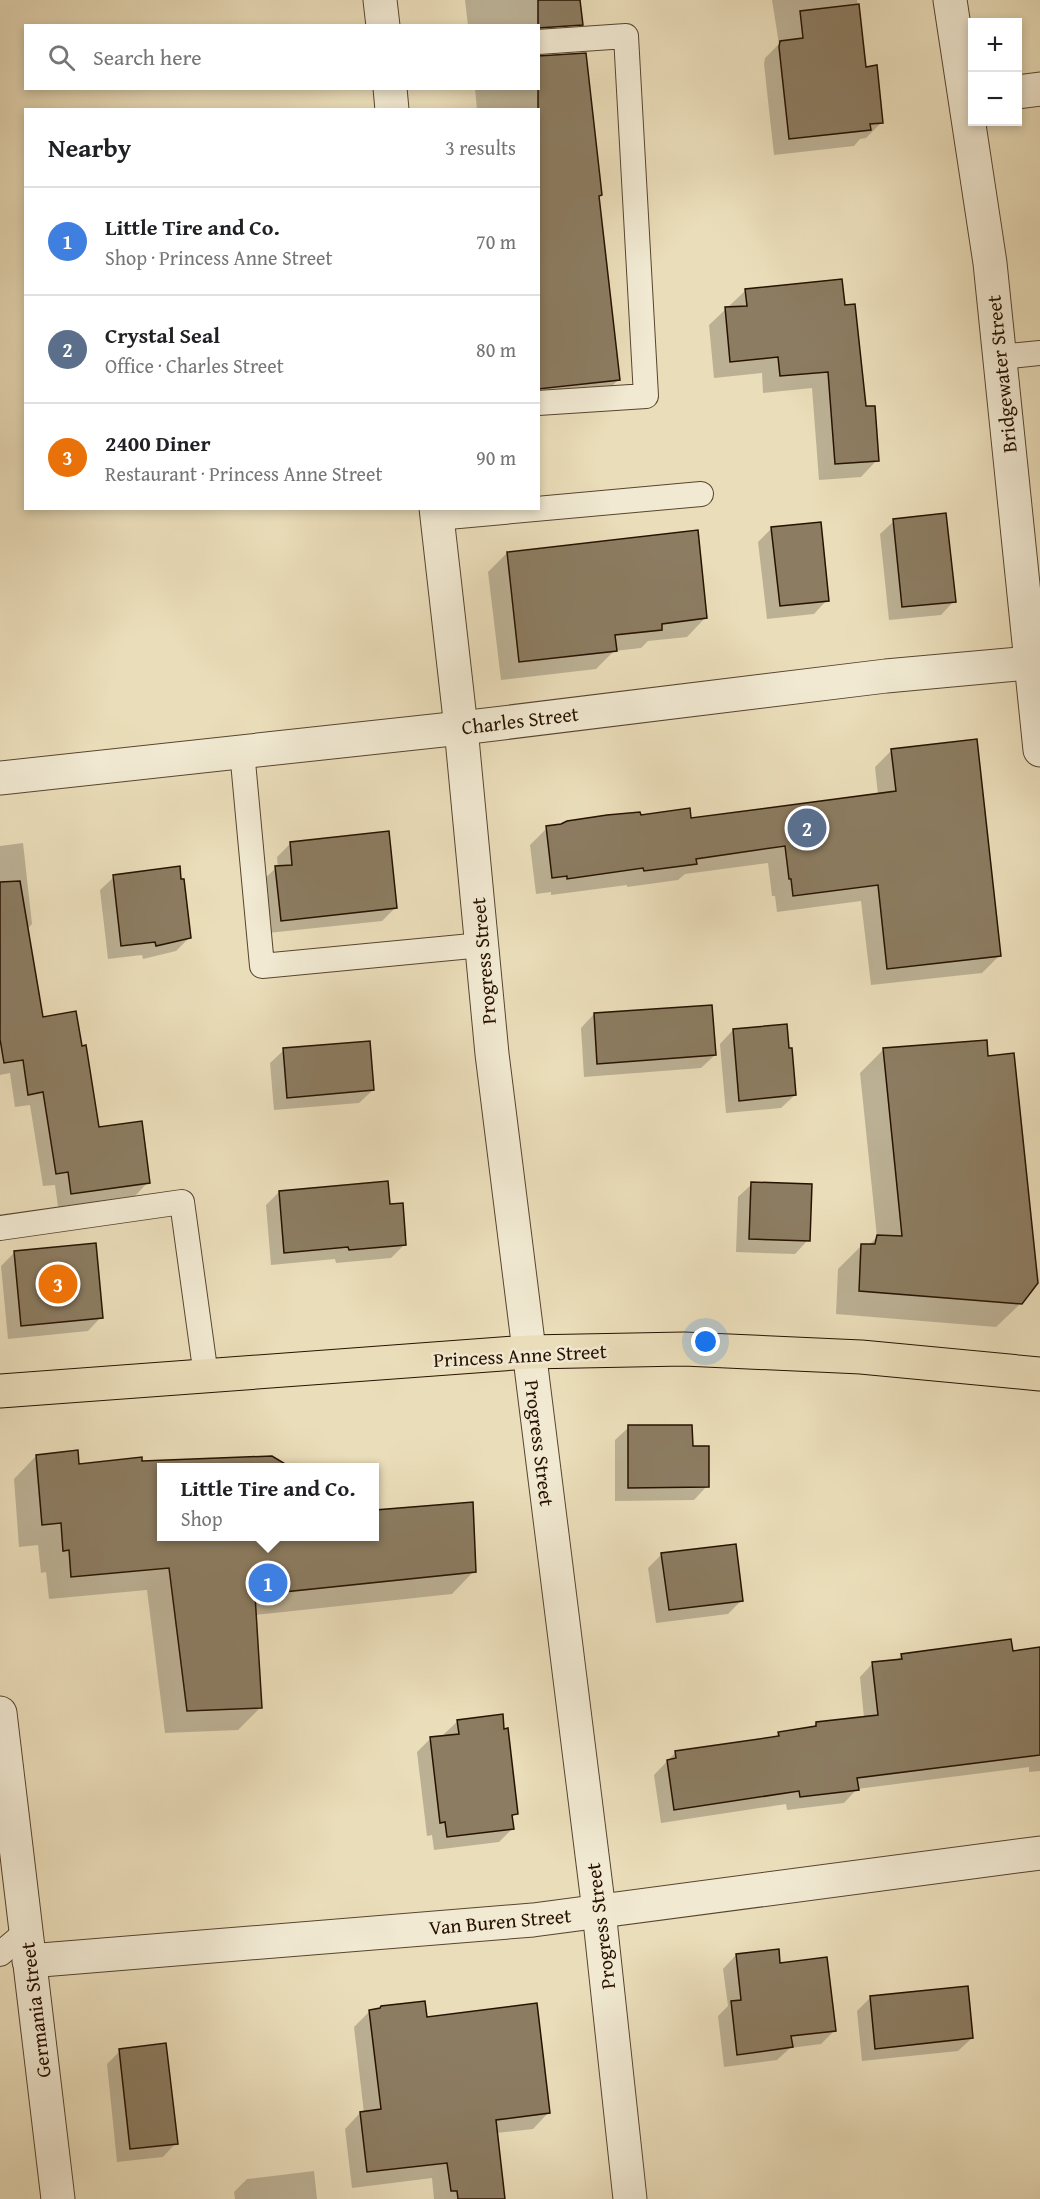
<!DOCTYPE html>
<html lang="en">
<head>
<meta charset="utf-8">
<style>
	:root { --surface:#fff; --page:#f6f6f6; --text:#202124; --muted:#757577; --line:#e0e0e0; --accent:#0f766e }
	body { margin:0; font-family:"Gentium Book Plus",serif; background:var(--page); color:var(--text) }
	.controls { position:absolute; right:18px; top:18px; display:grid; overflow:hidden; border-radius:0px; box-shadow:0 3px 9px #0003 }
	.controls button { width:54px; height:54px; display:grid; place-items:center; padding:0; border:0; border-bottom:2px solid var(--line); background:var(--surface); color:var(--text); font:30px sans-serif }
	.you { position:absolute; left:706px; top:1342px; width:21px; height:21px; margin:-15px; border:4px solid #fff; border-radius:50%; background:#1a73e8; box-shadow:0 0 0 9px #1a73e833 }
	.badge { display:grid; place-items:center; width:39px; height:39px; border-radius:50%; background:var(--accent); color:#fff; font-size:20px; font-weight:700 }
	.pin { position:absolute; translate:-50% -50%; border:3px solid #fff; box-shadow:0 2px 6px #0006 }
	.popup { position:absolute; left:157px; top:1463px; width:222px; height:78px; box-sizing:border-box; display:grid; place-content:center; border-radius:0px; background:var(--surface); filter:drop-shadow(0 2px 4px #0005); font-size:20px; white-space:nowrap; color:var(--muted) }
	.popup b { font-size:22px; color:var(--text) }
	.popup::after { content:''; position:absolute; left:50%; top:100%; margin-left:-12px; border:12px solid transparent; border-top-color:var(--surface) }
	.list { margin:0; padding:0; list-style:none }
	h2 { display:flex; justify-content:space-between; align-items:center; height:78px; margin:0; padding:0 24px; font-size:26px }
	h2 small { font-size:20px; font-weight:400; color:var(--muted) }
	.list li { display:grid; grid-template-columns:39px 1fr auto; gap:18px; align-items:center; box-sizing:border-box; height:108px; padding:0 24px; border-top:2px solid var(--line) }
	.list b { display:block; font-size:22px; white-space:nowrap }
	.list p { margin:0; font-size:20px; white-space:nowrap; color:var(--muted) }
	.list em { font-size:20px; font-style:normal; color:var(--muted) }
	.icon { flex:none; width:33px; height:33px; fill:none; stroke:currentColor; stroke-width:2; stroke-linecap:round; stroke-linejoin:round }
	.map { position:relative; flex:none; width:1040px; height:2199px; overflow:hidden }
	.search { position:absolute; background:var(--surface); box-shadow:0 3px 9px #0003; left:24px; top:24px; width:516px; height:66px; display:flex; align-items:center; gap:15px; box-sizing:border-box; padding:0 21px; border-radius:0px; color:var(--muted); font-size:22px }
	.panel { position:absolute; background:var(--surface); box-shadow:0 3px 9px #0003; left:24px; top:108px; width:516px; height:402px; border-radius:0px }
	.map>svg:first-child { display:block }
	.shadow { fill:#0003 }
	.building { fill:#8c7c61; stroke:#271201; stroke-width:1.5 }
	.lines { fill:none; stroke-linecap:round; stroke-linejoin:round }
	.service-casing { stroke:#58452f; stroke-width:26 }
	.minor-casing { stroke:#58452f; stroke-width:35 }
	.primary-casing { stroke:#271201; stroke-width:35 }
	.service { stroke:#f1e9d2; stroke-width:24 }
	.minor { stroke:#f1e9d2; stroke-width:33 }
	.primary { stroke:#eaddb9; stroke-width:33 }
	.labels { text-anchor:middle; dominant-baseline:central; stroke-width:5; stroke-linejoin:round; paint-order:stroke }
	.street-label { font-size:20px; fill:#271201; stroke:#f1e9d2 }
</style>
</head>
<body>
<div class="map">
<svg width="1040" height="2199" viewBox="0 0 1040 2199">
	<rect width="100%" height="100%" fill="#eaddb9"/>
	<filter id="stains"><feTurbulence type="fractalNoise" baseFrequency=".00333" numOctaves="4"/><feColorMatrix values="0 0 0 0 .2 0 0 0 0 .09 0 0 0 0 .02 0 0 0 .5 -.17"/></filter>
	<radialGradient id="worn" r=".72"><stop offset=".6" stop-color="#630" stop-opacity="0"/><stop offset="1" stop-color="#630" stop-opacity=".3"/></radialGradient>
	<g class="shadow">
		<path d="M 465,0 L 554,0 L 557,26 L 538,44 L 538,26 L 468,26 Z"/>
		<path d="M 772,0 L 857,0 L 864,68 L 882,122 L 866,138 L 860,139 L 854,146 L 774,155 L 764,64 L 765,58 L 779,44 Z"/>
		<path d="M 475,88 L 538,88 L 600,195 L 598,197 L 618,380 L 598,400 L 538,406 L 538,110 L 477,110 Z"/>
		<path d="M 746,290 L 843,306 L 877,460 L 861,477 L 819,480 L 812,388 L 763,393 L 762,373 L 714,378 L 709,325 Z"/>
		<path d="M 894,521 L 954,601 L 941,615 L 889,620 L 880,534 Z"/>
		<path d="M 772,528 L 827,600 L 814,614 L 767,619 L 758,542 Z"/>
		<path d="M 507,553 L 706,617 L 687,637 L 648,641 L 641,648 L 614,651 L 596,669 L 501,680 L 488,572 Z"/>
		<path d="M 892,750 L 999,956 L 982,973 L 871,985 L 861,901 L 777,912 L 775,896 L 772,896 L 768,863 L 685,874 L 678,880 L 627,887 L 627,885 L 551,895 L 551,892 L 536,894 L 530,845 L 547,828 L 639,816 L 690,820 L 878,795 L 875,767 Z"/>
		<path d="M 23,843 L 32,924 L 27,929 L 42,1018 L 98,1128 L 148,1182 L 135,1196 L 58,1207 L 55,1185 L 43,1186 L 30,1105 L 15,1107 L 10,1073 L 0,1075 L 0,846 Z"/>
		<path d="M 291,843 L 395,908 L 382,921 L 268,933 L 262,881 L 276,868 L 278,868 L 277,857 Z"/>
		<path d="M 114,877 L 189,938 L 176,951 L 143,959 L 142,955 L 108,959 L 100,890 Z"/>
		<path d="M 594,1014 L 715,1055 L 701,1068 L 584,1077 L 581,1028 Z"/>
		<path d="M 733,1030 L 795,1095 L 781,1108 L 726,1113 L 720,1044 Z"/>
		<path d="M 884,1049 L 1021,1303 L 996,1327 L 836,1314 L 838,1269 L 862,1245 L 869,1245 L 877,1237 L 860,1073 Z"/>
		<path d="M 284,1050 L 373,1090 L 359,1103 L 274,1110 L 270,1063 Z"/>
		<path d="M 752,1184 L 808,1240 L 795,1254 L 736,1252 L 738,1197 Z"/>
		<path d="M 279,1192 L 389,1205 L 405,1244 L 391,1258 L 336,1263 L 335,1259 L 271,1265 L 266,1205 Z"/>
		<path d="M 15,1252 L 101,1317 L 88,1331 L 8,1339 L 1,1266 Z"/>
		<path d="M 629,1427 L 691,1448 L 707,1486 L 694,1500 L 615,1501 L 615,1440 Z"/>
		<path d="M 36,1456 L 78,1465 L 141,1462 L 286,1466 L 287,1468 L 162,1468 L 162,1536 L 374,1536 L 374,1512 L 472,1504 L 474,1571 L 452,1594 L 255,1615 L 261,1707 L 238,1730 L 165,1733 L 147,1590 L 49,1599 L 46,1572 L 41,1573 L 38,1545 L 19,1547 L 14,1479 Z"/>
		<path d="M 661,1555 L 742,1600 L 728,1614 L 656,1623 L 648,1568 Z"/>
		<path d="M 1040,1649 L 1040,1771 L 1029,1772 L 1029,1767 L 857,1789 L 844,1803 L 787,1810 L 786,1804 L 661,1823 L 654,1775 L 676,1752 L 774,1738 L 779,1733 L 812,1728 L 816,1724 L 864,1718 L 860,1677 L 873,1663 L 896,1661 L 902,1655 L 1011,1653 Z"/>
		<path d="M 458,1721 L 516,1813 L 511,1818 L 512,1829 L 499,1842 L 434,1850 L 432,1835 L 427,1836 L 417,1752 L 431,1738 L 444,1737 L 444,1734 Z"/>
		<path d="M 736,1955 L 779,1965 L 835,2030 L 821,2044 L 790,2048 L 777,2060 L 724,2067 L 718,2016 L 728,2006 L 723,1969 Z"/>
		<path d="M 870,1998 L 972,2038 L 958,2051 L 862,2061 L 857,2011 Z"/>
		<path d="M 370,2011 L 426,2019 L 548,2113 L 533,2129 L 496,2133 L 503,2199 L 434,2199 L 432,2178 L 352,2188 L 345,2129 L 360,2113 L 364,2113 L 354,2027 Z"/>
		<path d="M 120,2051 L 176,2143 L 163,2157 L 117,2162 L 107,2064 Z"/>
		<path d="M 314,2171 L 317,2199 L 235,2199 L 234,2192 L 247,2179 Z"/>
	</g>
	<g class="building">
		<path d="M 538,0 L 580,0 L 583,25 L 538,28 Z"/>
		<path d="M 859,4 L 866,67 L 877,65 L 883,123 L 870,124 L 871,130 L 789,139 L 779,47 L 780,41 L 803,38 L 800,11 Z"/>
		<path d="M 586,53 L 602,195 L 599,196 L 620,380 L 538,389 L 538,56 Z"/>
		<path d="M 842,279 L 845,305 L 855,304 L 866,406 L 875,406 L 879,461 L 835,464 L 828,372 L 780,376 L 778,357 L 730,362 L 725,307 L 747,306 L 745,289 Z"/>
		<path d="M 946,513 L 956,602 L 902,607 L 893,519 Z"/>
		<path d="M 821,522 L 829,601 L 780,606 L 771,527 Z"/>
		<path d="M 698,530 L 707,618 L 662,624 L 662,630 L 615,635 L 617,651 L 519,662 L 507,552 Z"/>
		<path d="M 977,739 L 1001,956 L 887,969 L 878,885 L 793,896 L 791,879 L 789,879 L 785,846 L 696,859 L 697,864 L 644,871 L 643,868 L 567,879 L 567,876 L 552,878 L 546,826 L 561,824 L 567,821 L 607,815 L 640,812 L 641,815 L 690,808 L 691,818 L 896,791 L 891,749 Z"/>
		<path d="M 389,831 L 397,908 L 281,921 L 275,866 L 292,865 L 290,842 Z"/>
		<path d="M 180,866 L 181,879 L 184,879 L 191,938 L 156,946 L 155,942 L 121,946 L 113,875 Z"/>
		<path d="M 20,881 L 43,1017 L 76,1011 L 82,1046 L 86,1045 L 99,1127 L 142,1121 L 150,1183 L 71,1194 L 68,1172 L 56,1174 L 43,1092 L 28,1095 L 23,1060 L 4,1063 L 0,1039 L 0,882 Z"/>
		<path d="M 712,1005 L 716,1055 L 597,1064 L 594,1013 Z"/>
		<path d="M 787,1024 L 789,1048 L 792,1048 L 796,1095 L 739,1101 L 733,1029 Z"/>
		<path d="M 987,1040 L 988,1056 L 1014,1053 L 1038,1283 L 1022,1304 L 859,1291 L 861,1244 L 875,1244 L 877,1235 L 902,1236 L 883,1048 Z"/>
		<path d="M 370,1041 L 374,1090 L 287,1098 L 283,1048 Z"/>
		<path d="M 388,1181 L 390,1204 L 403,1203 L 406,1245 L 349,1250 L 348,1247 L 284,1253 L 279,1191 Z"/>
		<path d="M 751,1182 L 812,1184 L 810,1241 L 749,1239 Z"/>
		<path d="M 96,1243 L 103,1318 L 21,1326 L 14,1251 Z"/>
		<path d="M 628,1425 L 692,1425 L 693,1446 L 709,1446 L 709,1487 L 628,1488 Z"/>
		<path d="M 78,1450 L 79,1464 L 142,1457 L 142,1461 L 272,1456 L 287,1465 L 288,1467 L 162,1467 L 162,1536 L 375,1536 L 375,1510 L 473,1502 L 476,1572 L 255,1595 L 262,1708 L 187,1711 L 169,1568 L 71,1577 L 69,1550 L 63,1551 L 61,1523 L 42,1525 L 36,1455 Z"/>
		<path d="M 736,1544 L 743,1601 L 669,1610 L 661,1553 Z"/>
		<path d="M 1011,1639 L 1013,1651 L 1040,1647 L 1040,1755 L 857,1778 L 859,1790 L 800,1797 L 799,1791 L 674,1810 L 667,1760 L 676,1758 L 675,1751 L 779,1736 L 778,1732 L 816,1726 L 816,1722 L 878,1715 L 872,1662 L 902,1659 L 901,1654 Z"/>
		<path d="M 503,1714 L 504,1729 L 508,1728 L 518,1814 L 512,1815 L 514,1829 L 447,1837 L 445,1822 L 440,1823 L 430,1737 L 459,1734 L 457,1720 Z"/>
		<path d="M 779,1949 L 780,1963 L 827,1957 L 836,2031 L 791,2036 L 793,2047 L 737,2055 L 731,2001 L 741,2000 L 736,1954 Z"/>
		<path d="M 968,1986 L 973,2038 L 875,2049 L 870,1996 Z"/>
		<path d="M 425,2001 L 427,2017 L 537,2003 L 550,2113 L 496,2120 L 505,2199 L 458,2199 L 457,2191 L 451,2191 L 447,2163 L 367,2172 L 360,2112 L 381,2109 L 369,2010 L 380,2008 L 381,2006 Z"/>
		<path d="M 166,2043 L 178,2144 L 130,2149 L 119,2049 Z"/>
	</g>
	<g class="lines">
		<defs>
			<g id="service">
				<path d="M 538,42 L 626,36 L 646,396 L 538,403"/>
				<path d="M 999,357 L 1040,353"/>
				<path d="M 437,518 L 701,494"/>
				<path d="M 242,751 L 262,966 L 482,945"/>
				<path d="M 0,1228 L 182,1202 L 206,1376"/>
				<path d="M 0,1954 L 26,1932"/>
			</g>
			<g id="minor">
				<path d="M 380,0 L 383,26"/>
				<path d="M 950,0 L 990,263 L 1040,750"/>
				<path d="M 390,88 L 392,110"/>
				<path d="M 1018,92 L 1040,89"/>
				<path d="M 436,508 L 461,728 L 492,1054 L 599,1911 L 630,2199"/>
				<path d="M 0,778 L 461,728 L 886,676 L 1040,662"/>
				<path d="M 0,1713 L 58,2199"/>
				<path d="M 29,1961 L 533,1920 L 1040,1853"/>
			</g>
			<path id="primary" d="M 0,1391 L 529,1352 L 684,1349 L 861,1357 L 1040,1374"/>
		</defs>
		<use href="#service" class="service-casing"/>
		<use href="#minor" class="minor-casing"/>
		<use href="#primary" class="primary-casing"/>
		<use href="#service" class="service"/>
		<use href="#minor" class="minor"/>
		<use href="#primary" class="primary"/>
	</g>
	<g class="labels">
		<g class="street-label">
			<text transform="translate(1001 374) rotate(-96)">Bridgewater Street</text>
			<text transform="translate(520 720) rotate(-7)">Charles Street</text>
			<text transform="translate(483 961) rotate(-95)">Progress Street</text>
			<text transform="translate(520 1355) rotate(-3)">Princess Anne Street</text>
			<text transform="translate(540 1443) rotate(83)">Progress Street</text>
			<text transform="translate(500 1921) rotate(-5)">Van Buren Street</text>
			<text transform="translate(600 1926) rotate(-97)">Progress Street</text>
			<text transform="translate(35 2010) rotate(-97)">Germania Street</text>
		</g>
	</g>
	<rect width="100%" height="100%" filter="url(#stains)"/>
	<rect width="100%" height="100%" fill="url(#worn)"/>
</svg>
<div class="controls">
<button>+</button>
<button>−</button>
</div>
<div class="you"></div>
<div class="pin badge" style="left:268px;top:1583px;background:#3f7fe0">1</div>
<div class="popup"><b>Little Tire and Co.</b>Shop</div>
<div class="pin badge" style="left:807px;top:828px;background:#5c6f8a">2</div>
<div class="pin badge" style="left:58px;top:1284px;background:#e8710a">3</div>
<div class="search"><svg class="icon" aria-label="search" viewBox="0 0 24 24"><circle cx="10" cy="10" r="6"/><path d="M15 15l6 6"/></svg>Search here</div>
<section class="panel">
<h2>Nearby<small>3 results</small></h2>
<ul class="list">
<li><span class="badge" style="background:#3f7fe0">1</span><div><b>Little Tire and Co.</b><p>Shop · Princess Anne Street</p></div><em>70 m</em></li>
<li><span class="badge" style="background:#5c6f8a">2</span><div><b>Crystal Seal</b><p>Office · Charles Street</p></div><em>80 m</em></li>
<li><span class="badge" style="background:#e8710a">3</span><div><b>2400 Diner</b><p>Restaurant · Princess Anne Street</p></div><em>90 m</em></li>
</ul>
</section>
</div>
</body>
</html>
